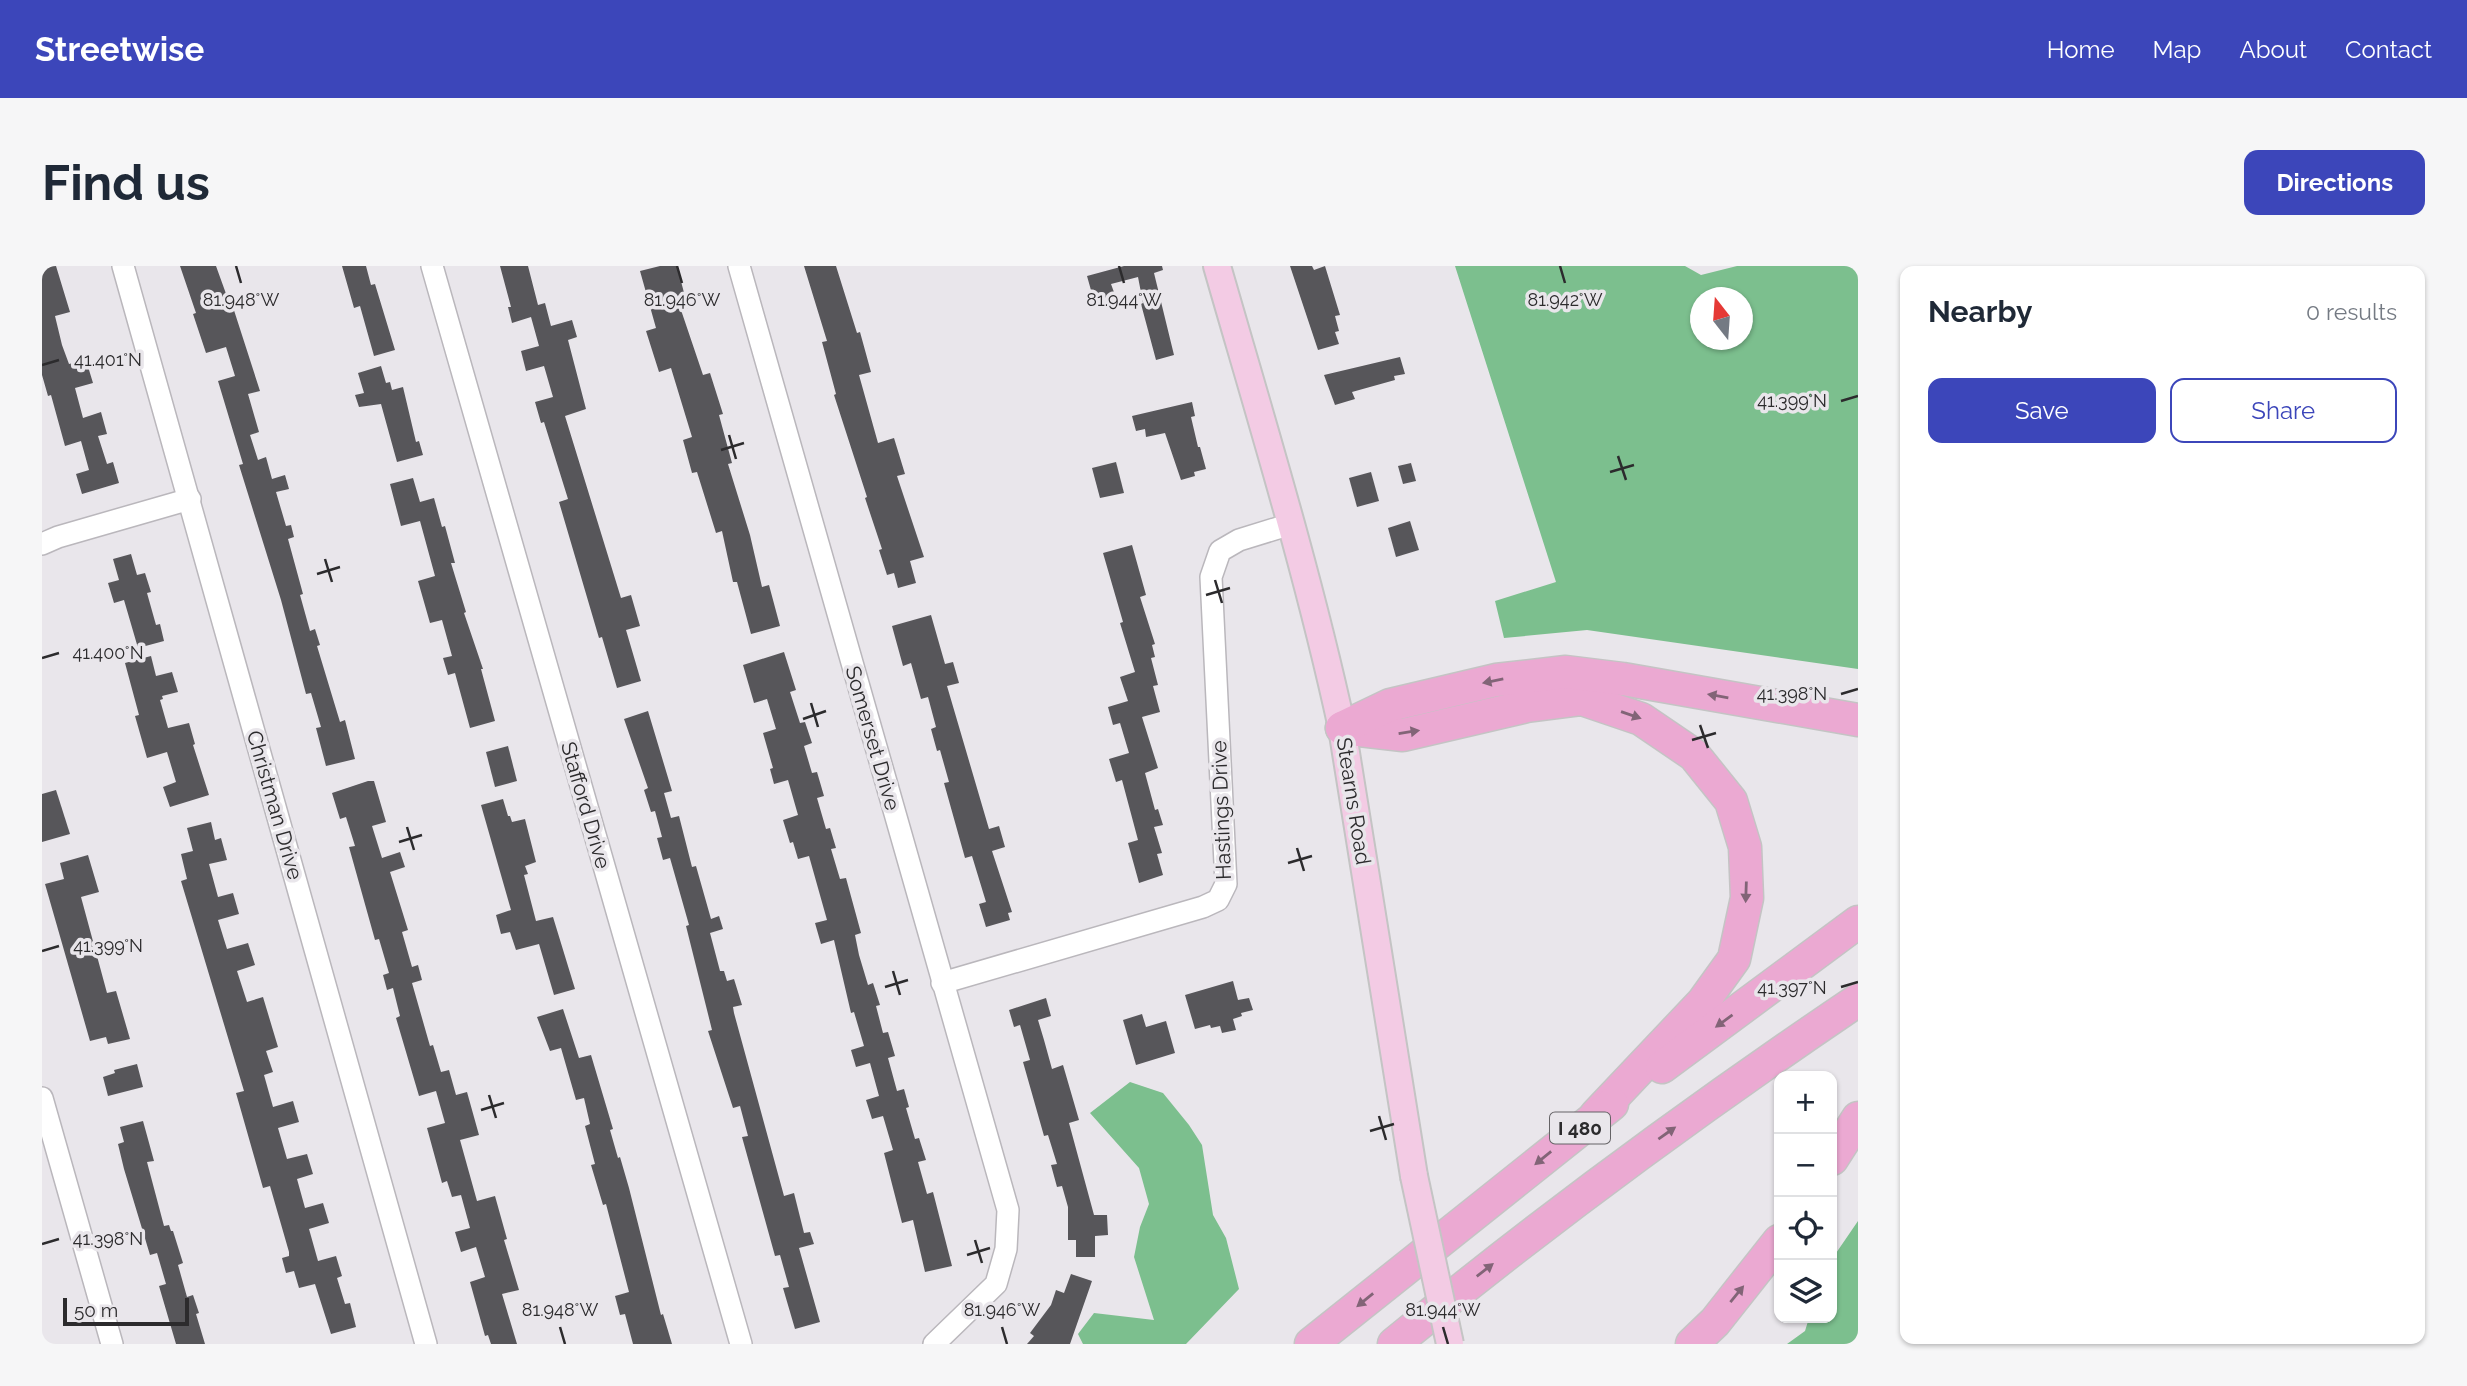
<!DOCTYPE html>
<html lang="en">
<head>
<meta charset="utf-8">
<style>
	:root { --surface:#fff; --page:#f6f6f7; --text:#1f2937; --muted:#747a83; --line:#e0e1e3; --accent:#3c46ba }
	body { margin:0; font-family:Raleway,sans-serif; background:var(--page); color:var(--text) }
	.controls { position:absolute; right:21px; bottom:21px; display:grid; overflow:hidden; border-radius:14px; box-shadow:0 2px 5px #0004 }
	.controls button { width:63px; height:63px; display:grid; place-items:center; padding:0; border:0; border-bottom:2px solid var(--line); background:var(--surface); color:var(--text); font:35px sans-serif }
	.compass { position:absolute; left:1648px; top:21px; width:63px; height:63px; border-radius:50%; background:var(--surface); box-shadow:0 2px 5px #0004; rotate:343deg }
	.scale { position:absolute; left:21px; bottom:18px; width:126px; box-sizing:border-box; padding-left:7px; border:4px solid #2c2b2d; border-top:0; font-size:19px; line-height:24px; white-space:nowrap; color:#2c2b2d; -webkit-text-stroke:5px #e9e6eb; paint-order:stroke }
	.list { margin:0; padding:0; list-style:none }
	h2 { display:flex; justify-content:space-between; align-items:center; height:91px; margin:0; padding:0 28px; font-size:30px }
	h2 small { font-size:23px; font-weight:400; color:var(--muted) }
	.actions { display:flex; gap:14px; padding:21px 28px }
	.actions a { flex:1; padding:16px 0; border:2px solid var(--accent); border-radius:14px; text-align:center; font-size:24px; color:var(--accent) }
	.actions .main { background:var(--accent); color:#fff }
	.icon { flex:none; width:38px; height:38px; fill:none; stroke:currentColor; stroke-width:2; stroke-linecap:round; stroke-linejoin:round }
	.map { position:relative; flex:none; width:1816px; height:1078px; overflow:hidden; border-radius:14px }
	header { display:flex; align-items:center; gap:42px; box-sizing:border-box; height:98px; padding:0 35px; background:var(--accent); color:#fff }
	header strong { font-size:33px }
	nav { display:flex; gap:38px; margin-inline-start:auto; font-size:24px }
	.intro { display:flex; align-items:center; justify-content:space-between; box-sizing:border-box; height:168px; padding:0 42px }
	h1 { margin:0; font-size:49px }
	.button { padding:18px 32px; border-radius:14px; background:var(--accent); color:#fff; font-size:24px; font-weight:700 }
	main { display:flex; gap:42px; padding:0 42px }
	aside { flex:1; background:var(--surface); border-radius:14px; box-shadow:0 2px 5px #0004 }
	.map>svg:first-child { display:block }
	.forest { fill:#7cbf8e; fill-rule:evenodd }
	.building { fill:#57565a }
	.lines { fill:none; stroke-linecap:round; stroke-linejoin:round }
	.minor-casing { stroke:#bab7bc; stroke-width:24 }
	.major-casing { stroke:#c4c4c4; stroke-width:30 }
	.highway-casing { stroke:#c4c4c4; stroke-width:35 }
	.minor { stroke:#fff; stroke-width:21 }
	.major { stroke:#f3cbe4; stroke-width:26 }
	.highway { stroke:#eba9d2; stroke-width:32 }
	.major-bridge-casing { stroke:#c4c4c4; stroke-width:30; stroke-linecap:butt }
	.major-bridge { stroke:#f3cbe4; stroke-width:26 }
	.oneway { fill:#826477 }
	.ticks { fill:none; stroke:#2c2b2d; stroke-width:2.5 }
	.labels { text-anchor:middle; dominant-baseline:central; stroke-width:7; stroke-linejoin:round; paint-order:stroke }
	.shield { fill:#e9e6eb; stroke:#656366; stroke-width:2 }
	.shield-label { font-size:19px; font-weight:bold; fill:#2c2b2d }
	.street-label { font-size:21px; fill:#2c2b2d; stroke:#e9e6eb }
	.ticks-label { font-size:18px; text-anchor:middle; fill:#2c2b2d; stroke:#e9e6eb; stroke-width:7; stroke-linejoin:round; paint-order:stroke }
</style>
</head>
<body>
<header>
<strong>Streetwise</strong>
<nav><a>Home</a><a>Map</a><a>About</a><a>Contact</a></nav>
</header>
<div class="intro"><h1>Find us</h1><a class="button">Directions</a></div>
<main>
<div class="map">
<svg width="1816" height="1078" viewBox="0 0 1816 1078">
	<rect width="100%" height="100%" fill="#e9e6eb"/>
	<g class="forest">
		<path d="M 1413,0 L 1643,0 L 1659,9 L 1695,0 L 1816,0 L 1816,403 L 1545,364 L 1462,372 L 1453,335 L 1514,316 ZM 1658,32 L 1700,32 L 1700,74 L 1658,74 Z"/>
		<path d="M 1088,816 L 1121,827 L 1147,859 L 1160,879 L 1171,949 L 1184,972 L 1197,1023 L 1144,1078 L 1041,1078 L 1036,1068 L 1052,1047 L 1112,1054 L 1092,991 L 1098,961 L 1107,938 L 1097,902 L 1048,847 Z"/>
		<path d="M 1816,955 L 1816,1078 L 1745,1078 L 1763,1065 L 1767,1052 L 1790,1052 L 1790,993 Z"/>
	</g>
	<g class="building">
		<path d="M 0,0 L 14,0 L 28,46 L 13,50 L 20,79 L 27,98 L 44,94 L 51,117 L 33,122 L 41,152 L 59,146 L 65,168 L 56,170 L 65,198 L 71,196 L 77,217 L 40,228 L 34,208 L 47,204 L 39,175 L 23,180 L 9,129 L 6,130 L 0,109 Z"/>
		<path d="M 138,0 L 174,0 L 187,36 L 189,35 L 218,125 L 206,128 L 217,166 L 208,169 L 216,194 L 224,191 L 230,213 L 243,209 L 247,223 L 234,226 L 244,260 L 249,259 L 252,271 L 246,273 L 261,328 L 258,329 L 268,365 L 273,363 L 278,379 L 275,380 L 298,456 L 303,454 L 313,493 L 284,500 L 274,462 L 279,461 L 269,427 L 264,428 L 239,334 L 197,199 L 201,198 L 176,115 L 193,110 L 184,81 L 164,87 L 151,48 L 154,47 Z"/>
		<path d="M 300,0 L 324,0 L 329,19 L 333,18 L 353,84 L 332,90 L 318,40 L 312,42 Z"/>
		<path d="M 458,0 L 486,0 L 496,39 L 503,37 L 509,60 L 530,54 L 535,71 L 526,74 L 544,143 L 523,150 L 579,332 L 589,329 L 598,360 L 584,364 L 599,415 L 575,422 L 560,371 L 557,372 L 517,236 L 526,233 L 502,156 L 499,157 L 493,136 L 511,131 L 502,100 L 484,105 L 479,85 L 497,80 L 489,51 L 470,57 L 466,41 L 469,41 Z"/>
		<path d="M 618,0 L 635,0 L 646,42 L 639,44 L 661,109 L 668,107 L 681,148 L 677,149 L 690,197 L 686,198 L 708,269 L 720,321 L 727,319 L 738,360 L 709,368 L 695,316 L 691,316 L 680,265 L 674,267 L 655,206 L 650,207 L 641,174 L 650,171 L 629,102 L 617,106 L 604,65 L 614,62 L 598,5 Z"/>
		<path d="M 762,0 L 794,0 L 815,67 L 818,66 L 829,106 L 817,109 L 836,177 L 852,172 L 863,208 L 855,210 L 882,291 L 868,295 L 874,317 L 856,322 L 852,307 L 845,309 L 837,284 L 840,283 L 823,232 L 825,231 L 792,129 L 794,128 L 780,76 L 785,75 Z"/>
		<path d="M 1082,0 L 1120,0 L 1121,4 L 1112,7 L 1132,89 L 1114,94 L 1099,38 L 1101,37 L 1096,11 L 1069,18 L 1073,29 L 1052,35 L 1045,10 Z"/>
		<path d="M 1248,0 L 1270,0 L 1272,4 L 1283,0 L 1298,49 L 1293,50 L 1297,65 L 1293,66 L 1297,78 L 1276,84 Z"/>
		<path d="M 1358,91 L 1363,108 L 1352,110 L 1353,114 L 1310,126 L 1313,133 L 1293,139 L 1282,109 Z"/>
		<path d="M 339,100 L 344,117 L 348,116 L 350,124 L 361,121 L 374,176 L 377,175 L 381,189 L 355,196 L 339,138 L 317,141 L 313,129 L 322,127 L 316,107 Z"/>
		<path d="M 1150,136 L 1153,150 L 1149,151 L 1156,181 L 1158,181 L 1164,203 L 1152,206 L 1153,210 L 1139,214 L 1123,167 L 1104,171 L 1103,163 L 1094,165 L 1090,150 Z"/>
		<path d="M 1074,196 L 1082,227 L 1058,232 L 1050,202 Z"/>
		<path d="M 1369,197 L 1374,215 L 1361,218 L 1356,200 Z"/>
		<path d="M 1329,206 L 1337,235 L 1315,241 L 1307,212 Z"/>
		<path d="M 371,212 L 378,236 L 392,232 L 400,261 L 403,260 L 413,297 L 409,297 L 424,346 L 422,347 L 441,403 L 439,403 L 453,455 L 428,462 L 413,407 L 406,409 L 401,392 L 410,390 L 400,354 L 388,357 L 376,315 L 393,310 L 378,255 L 359,260 L 348,218 Z"/>
		<path d="M 1368,255 L 1377,284 L 1354,291 L 1346,262 Z"/>
		<path d="M 1090,279 L 1104,329 L 1098,331 L 1113,378 L 1110,379 L 1113,391 L 1109,392 L 1116,419 L 1111,420 L 1118,446 L 1100,451 L 1116,502 L 1103,507 L 1113,544 L 1116,543 L 1121,559 L 1112,561 L 1120,587 L 1115,588 L 1121,609 L 1097,617 L 1086,577 L 1096,574 L 1080,514 L 1074,516 L 1067,493 L 1087,487 L 1078,457 L 1071,459 L 1066,441 L 1086,435 L 1078,411 L 1093,406 L 1078,357 L 1081,356 L 1061,287 Z"/>
		<path d="M 89,288 L 95,309 L 103,307 L 109,326 L 105,327 L 114,359 L 118,358 L 122,375 L 96,382 L 82,334 L 72,337 L 66,317 L 77,314 L 71,293 Z"/>
		<path d="M 889,349 L 903,398 L 911,396 L 917,417 L 905,420 L 947,563 L 957,560 L 963,581 L 950,585 L 970,646 L 966,647 L 968,654 L 944,661 L 937,638 L 944,636 L 930,590 L 923,592 L 902,517 L 907,516 L 898,484 L 895,485 L 889,463 L 894,461 L 886,431 L 879,433 L 869,397 L 861,400 L 850,360 Z"/>
		<path d="M 742,386 L 754,424 L 748,426 L 758,457 L 763,456 L 770,477 L 762,480 L 770,507 L 775,506 L 782,530 L 775,532 L 784,563 L 788,562 L 794,582 L 789,583 L 798,613 L 804,612 L 819,667 L 813,669 L 817,689 L 826,719 L 831,717 L 838,739 L 834,740 L 841,767 L 846,766 L 853,790 L 846,792 L 855,825 L 862,823 L 867,841 L 864,842 L 873,873 L 877,872 L 884,894 L 876,896 L 885,928 L 891,926 L 910,1000 L 883,1006 L 871,954 L 860,957 L 842,887 L 851,884 L 841,850 L 830,853 L 824,834 L 837,830 L 828,797 L 814,801 L 809,784 L 822,780 L 812,746 L 809,747 L 792,674 L 779,678 L 773,657 L 785,654 L 767,590 L 756,593 L 751,576 L 748,577 L 741,554 L 756,549 L 746,514 L 732,518 L 728,503 L 731,502 L 721,467 L 734,463 L 725,433 L 712,437 L 701,399 Z"/>
		<path d="M 109,390 L 114,410 L 130,406 L 136,426 L 120,430 L 121,433 L 118,434 L 126,462 L 147,457 L 153,478 L 151,479 L 167,529 L 128,541 L 121,521 L 134,516 L 125,486 L 105,492 L 93,450 L 97,449 L 83,397 Z"/>
		<path d="M 606,445 L 630,525 L 622,527 L 629,552 L 637,550 L 650,601 L 654,600 L 669,653 L 677,650 L 681,663 L 668,667 L 678,705 L 682,705 L 685,715 L 692,713 L 700,739 L 691,741 L 692,747 L 742,930 L 752,927 L 762,967 L 768,966 L 772,978 L 757,982 L 778,1056 L 753,1063 L 741,1022 L 747,1021 L 738,989 L 733,990 L 700,871 L 706,870 L 698,840 L 691,842 L 666,765 L 670,764 L 644,660 L 647,659 L 628,592 L 621,594 L 615,572 L 620,571 L 613,545 L 609,546 L 602,524 L 606,522 L 582,453 Z"/>
		<path d="M 466,480 L 475,515 L 453,521 L 444,486 Z"/>
		<path d="M 326,515 L 332,515 L 344,556 L 330,560 L 340,592 L 358,586 L 363,601 L 348,606 L 366,664 L 360,666 L 370,701 L 376,699 L 380,714 L 370,717 L 388,780 L 391,779 L 399,806 L 407,804 L 414,829 L 425,826 L 437,869 L 418,874 L 435,935 L 453,930 L 465,973 L 462,974 L 477,1024 L 460,1028 L 475,1078 L 449,1078 L 446,1069 L 443,1070 L 428,1016 L 443,1011 L 434,981 L 419,986 L 413,966 L 428,962 L 419,929 L 410,931 L 405,915 L 400,917 L 385,862 L 403,857 L 394,825 L 377,830 L 354,752 L 358,750 L 351,722 L 345,724 L 341,709 L 347,707 L 337,673 L 333,674 L 307,581 L 313,580 L 304,551 L 298,553 L 290,527 Z"/>
		<path d="M 14,524 L 28,568 L 0,576 L 0,528 Z"/>
		<path d="M 461,533 L 466,550 L 468,550 L 470,556 L 483,553 L 494,596 L 483,600 L 486,608 L 482,609 L 494,655 L 511,651 L 533,723 L 512,729 L 497,678 L 474,684 L 468,666 L 459,668 L 454,649 L 469,644 L 439,539 Z"/>
		<path d="M 169,556 L 173,574 L 179,572 L 185,594 L 167,598 L 176,631 L 191,627 L 197,648 L 176,654 L 185,683 L 206,677 L 213,699 L 195,705 L 205,736 L 221,731 L 236,781 L 224,785 L 231,806 L 222,809 L 231,841 L 251,835 L 257,856 L 236,862 L 245,893 L 265,888 L 271,908 L 255,913 L 263,942 L 281,937 L 287,957 L 267,963 L 276,995 L 294,990 L 300,1010 L 295,1012 L 303,1038 L 308,1037 L 314,1061 L 289,1068 L 273,1018 L 257,1022 L 252,1005 L 244,1007 L 240,992 L 247,990 L 247,986 L 228,920 L 221,922 L 194,827 L 202,825 L 139,615 L 145,613 L 139,588 L 151,585 L 145,562 Z"/>
		<path d="M 46,589 L 57,626 L 39,631 L 65,727 L 74,725 L 88,773 L 66,778 L 64,771 L 48,775 L 3,618 L 22,613 L 18,597 Z"/>
		<path d="M 1191,715 L 1196,734 L 1207,732 L 1211,744 L 1199,747 L 1200,750 L 1191,753 L 1194,764 L 1180,767 L 1178,760 L 1169,762 L 1168,759 L 1153,763 L 1143,729 Z"/>
		<path d="M 1004,732 L 1009,750 L 996,754 L 1002,774 L 1010,803 L 1021,799 L 1037,854 L 1027,857 L 1052,949 L 1065,949 L 1066,969 L 1053,970 L 1053,991 L 1034,991 L 1034,974 L 1026,974 L 1026,941 L 1020,920 L 1015,921 L 1009,899 L 1015,898 L 1006,869 L 1002,870 L 981,796 L 988,794 L 978,759 L 972,761 L 967,744 Z"/>
		<path d="M 521,743 L 537,792 L 549,789 L 571,863 L 568,864 L 576,892 L 578,891 L 587,922 L 619,1049 L 621,1048 L 630,1078 L 591,1078 L 583,1048 L 578,1049 L 573,1030 L 587,1026 L 564,938 L 561,939 L 549,899 L 553,898 L 543,860 L 548,858 L 542,832 L 534,834 L 519,782 L 508,785 L 495,751 Z"/>
		<path d="M 1100,748 L 1104,761 L 1124,755 L 1133,787 L 1094,799 L 1081,754 Z"/>
		<path d="M 95,798 L 101,821 L 66,830 L 61,811 L 73,807 L 72,804 Z"/>
		<path d="M 101,855 L 112,895 L 105,896 L 122,960 L 127,959 L 129,965 L 131,965 L 141,997 L 136,999 L 145,1031 L 151,1029 L 157,1047 L 154,1048 L 163,1078 L 134,1078 L 117,1020 L 124,1018 L 115,987 L 108,989 L 82,903 L 76,878 L 82,876 L 78,861 Z"/>
		<path d="M 1029,1008 L 1050,1015 L 1028,1078 L 985,1078 L 992,1070 L 988,1067 L 1009,1039 L 1014,1024 L 1022,1027 Z"/>
	</g>
	<g class="lines">
		<defs>
			<g id="minor">
				<path d="M 81,0 L 384,1078"/>
				<path d="M 390,0 L 699,1078"/>
				<path d="M 697,0 L 966,944 L 964,983 L 954,1018 L 892,1078"/>
				<path d="M 0,278 L 16,271 L 148,233"/>
				<path d="M 900,717 L 1161,641 L 1176,634 L 1184,618 L 1169,311 L 1178,285 L 1197,274 L 1249,258"/>
				<path d="M 0,832 L 70,1078"/>
			</g>
			<path id="major" d="M 1175,0 C 1219,153 1266,306 1300,462 L 1372,910"/>
			<g id="highway">
				<path d="M 1300,462 L 1361,469 L 1485,440 L 1540,433 L 1599,453 L 1652,489 L 1689,535 L 1703,581 L 1705,632 L 1692,693 L 1661,736 L 1554,849"/>
				<path d="M 1300,462 L 1348,439 L 1454,414 L 1524,406 L 1581,413 L 1816,454"/>
				<path d="M 1620,801 L 1816,656"/>
				<path d="M 1790,893 L 1816,852"/>
				<path d="M 1269,1078 L 1570,838"/>
				<path d="M 1352,1078 C 1501,956 1656,842 1816,734"/>
				<path d="M 1650,1078 L 1673,1056 L 1737,975"/>
			</g>
		</defs>
		<use href="#minor" class="minor-casing"/>
		<use href="#major" class="major-casing"/>
		<use href="#highway" class="highway-casing"/>
		<use href="#minor" class="minor"/>
		<use href="#major" class="major"/>
		<use href="#highway" class="highway"/>
		<defs>
			<path id="major-bridge" d="M 1372,910 L 1408,1078"/>
		</defs>
		<use href="#major-bridge" class="major-bridge-casing"/>
		<use href="#major-bridge" class="major-bridge"/>
	</g>
	<defs><path id="oneway-solid" d="M-6-.8H1V-3.2L6.5 0L1 3.2V.8H-6Z" transform="scale(1.75)"/></defs>
	<g class="oneway">
		<use href="#oneway-solid" transform="translate(1451 415) rotate(169)"/>
		<use href="#oneway-solid" transform="translate(1676 430) rotate(-170)"/>
		<use href="#oneway-solid" transform="translate(1589 449) rotate(19)"/>
		<use href="#oneway-solid" transform="translate(1367 466) rotate(-9)"/>
		<use href="#oneway-solid" transform="translate(1704 626) rotate(92)"/>
		<use href="#oneway-solid" transform="translate(1682 755) rotate(144)"/>
		<use href="#oneway-solid" transform="translate(1625 867) rotate(-35)"/>
		<use href="#oneway-solid" transform="translate(1501 892) rotate(141)"/>
		<use href="#oneway-solid" transform="translate(1443 1004) rotate(-38)"/>
		<use href="#oneway-solid" transform="translate(1695 1028) rotate(-51)"/>
		<use href="#oneway-solid" transform="translate(1323 1034) rotate(141)"/>
	</g>
	<path class="ticks" d="M 194,0 L 199,17M 635,0 L 640,17M 1077,0 L 1082,17M 1518,0 L 1523,17M 0,99 L 17,94M 1799,135 L 1816,130M 687,169 L 694,193M 679,184 L 702,177M 1576,190 L 1584,214M 1568,206 L 1592,199M 283,293 L 290,316M 275,308 L 298,301M 1173,314 L 1180,337M 1164,329 L 1188,322M 0,392 L 17,387M 1799,428 L 1816,423M 769,437 L 776,461M 761,453 L 784,445M 1658,459 L 1666,482M 1650,474 L 1674,467M 365,561 L 372,584M 357,576 L 380,569M 1255,582 L 1262,605M 1246,597 L 1270,590M 0,685 L 17,680M 851,705 L 858,729M 843,721 L 866,714M 1799,721 L 1816,716M 447,829 L 454,852M 439,844 L 462,837M 1337,850 L 1344,874M 1328,865 L 1352,858M 933,974 L 940,997M 0,978 L 17,973M 925,989 L 948,982M 518,1061 L 523,1078M 960,1061 L 965,1078M 1401,1061 L 1406,1078"/>
	<g class="labels">
		<rect class="shield" x="1508" y="846.5" width="60" height="31" rx="5"/>
		<g class="shield-label">
			<text x="1538" y="862">I 480</text>
		</g>
		<g class="street-label">
			<text transform="translate(831 472) rotate(74)">Somerset Drive</text>
			<text transform="translate(1312 535) rotate(81)">Stearns Road</text>
			<text transform="translate(233 539) rotate(74)">Christman Drive</text>
			<text transform="translate(544 539) rotate(74)">Stafford Drive</text>
			<text transform="translate(1179 544) rotate(-92)">Hastings Drive</text>
		</g>
	</g>
	<g class="ticks-label">
		<text x="199" y="40">81.948°W</text>
		<text x="640" y="40">81.946°W</text>
		<text x="1082" y="40">81.944°W</text>
		<text x="1523" y="40">81.942°W</text>
		<text x="66" y="100">41.401°N</text>
		<text x="1750" y="141">41.399°N</text>
		<text x="66" y="393">41.400°N</text>
		<text x="1750" y="434">41.398°N</text>
		<text x="66" y="686">41.399°N</text>
		<text x="1750" y="728">41.397°N</text>
		<text x="66" y="979">41.398°N</text>
		<text x="518" y="1050">81.948°W</text>
		<text x="960" y="1050">81.946°W</text>
		<text x="1401" y="1050">81.944°W</text>
	</g>
</svg>
<div class="controls">
<button>+</button>
<button>−</button>
<button><svg class="icon" aria-label="locate" viewBox="0 0 24 24"><circle cx="12" cy="12" r="6"/><path d="M12 2v4M12 18v4M2 12h4M18 12h4"/></svg></button>
<button><svg class="icon" aria-label="layers" viewBox="0 0 24 24"><path d="M12 4l9 5-9 5-9-5zM3 14l9 5 9-5"/></svg></button>
</div>
<svg class="compass" viewBox="-18 -18 36 36"><path d="M0-13l5 13h-10z" fill="#e53935"/><path d="M0 13l5-13h-10z" fill="#747a83"/></svg>
<div class="scale">50 m</div>
</div>
<aside>
<h2>Nearby<small>0 results</small></h2>
<ul class="list">
</ul>
<div class="actions"><a class="main">Save</a><a>Share</a></div>
</aside>
</main>
</body>
</html>
